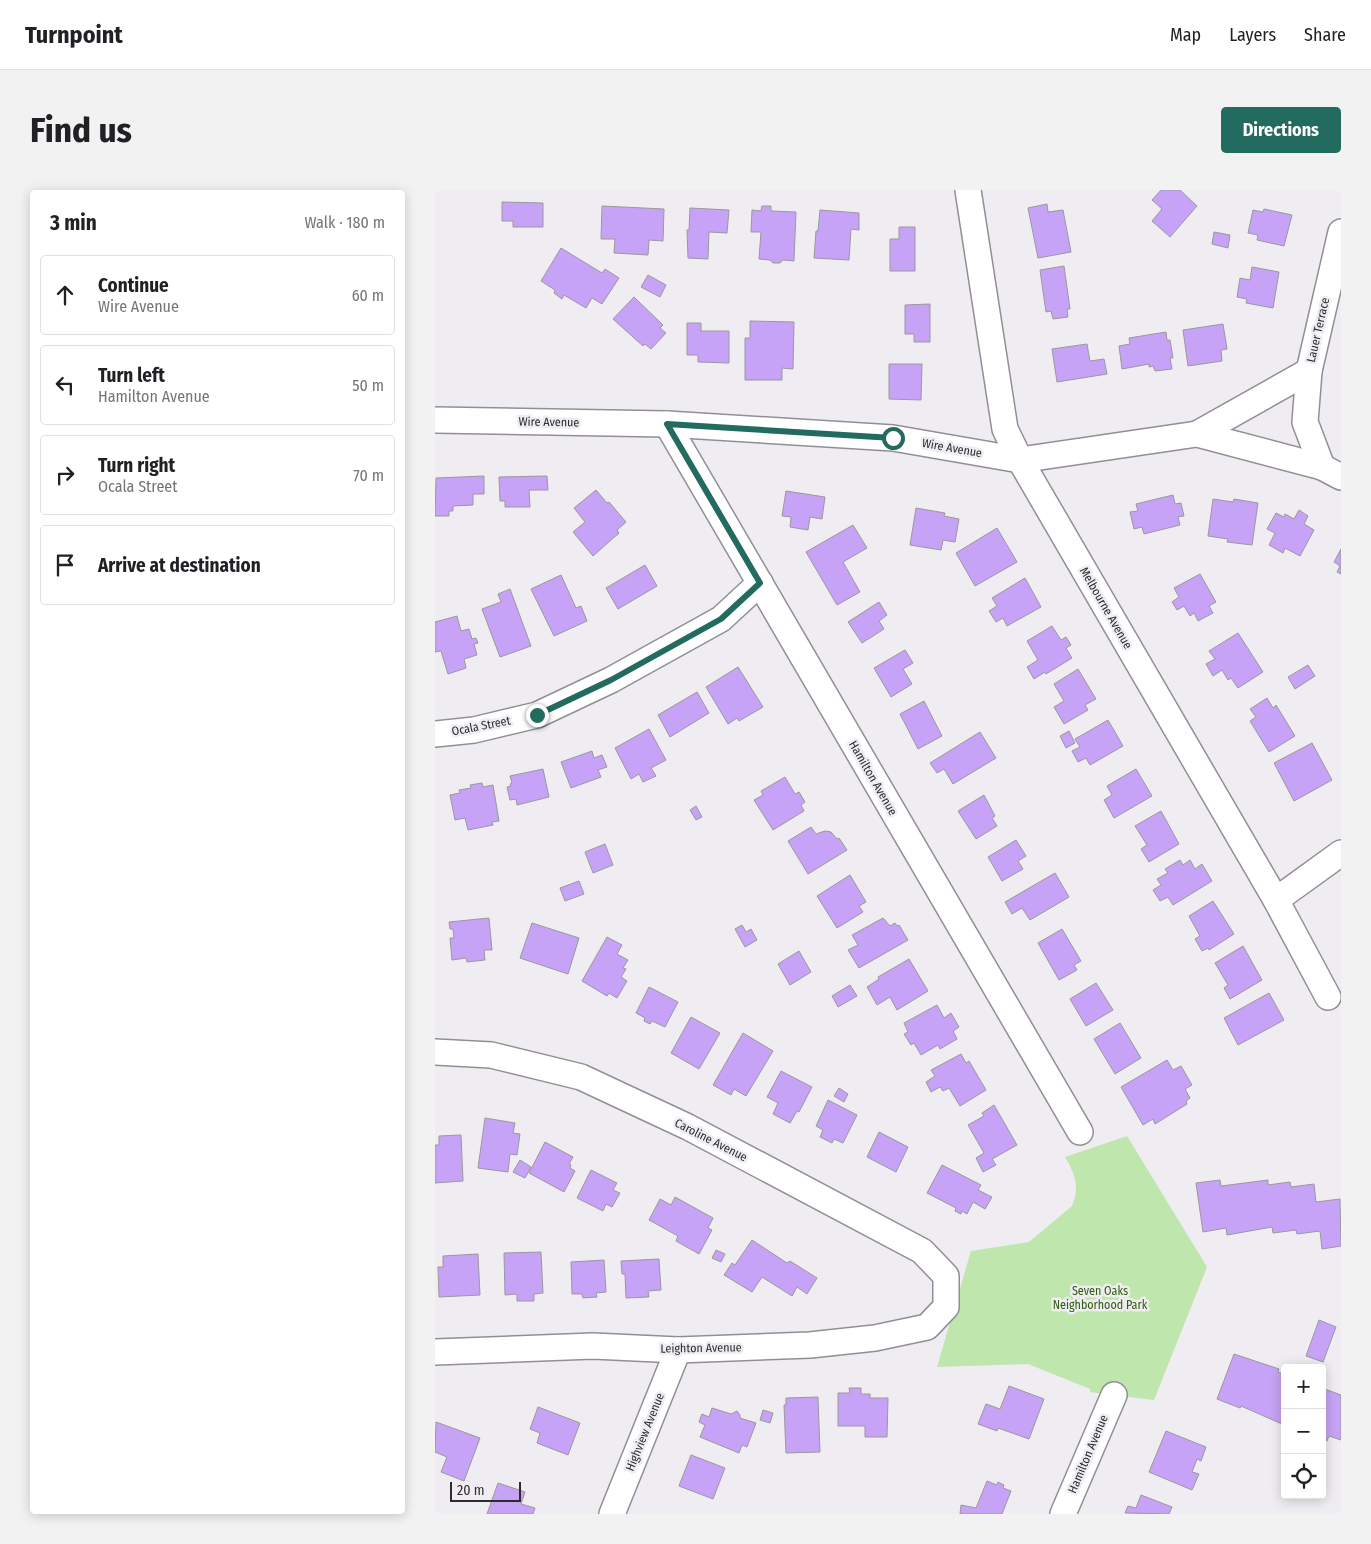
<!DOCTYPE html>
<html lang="en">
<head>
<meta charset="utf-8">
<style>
	:root { --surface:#fff; --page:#f2f2f2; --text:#202124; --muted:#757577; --line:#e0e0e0; --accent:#236a5f }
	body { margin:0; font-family:"Fira Sans Condensed",sans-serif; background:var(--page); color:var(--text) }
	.controls { position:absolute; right:15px; bottom:15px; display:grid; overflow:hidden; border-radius:5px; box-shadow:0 2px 12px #0003 }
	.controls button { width:45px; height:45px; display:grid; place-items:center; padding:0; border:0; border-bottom:1px solid var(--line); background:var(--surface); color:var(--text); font:25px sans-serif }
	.scale { position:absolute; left:15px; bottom:12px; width:71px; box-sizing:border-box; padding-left:5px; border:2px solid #2c2b2d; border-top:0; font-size:14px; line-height:18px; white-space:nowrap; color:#2c2b2d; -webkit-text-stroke:4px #efedf2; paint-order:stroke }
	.stop { position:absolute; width:15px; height:15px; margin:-11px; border:4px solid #236a5f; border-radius:50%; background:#fff }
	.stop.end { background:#236a5f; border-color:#fff; box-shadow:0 1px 5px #0008 }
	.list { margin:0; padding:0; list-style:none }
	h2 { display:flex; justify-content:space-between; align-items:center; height:65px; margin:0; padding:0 20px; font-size:21px }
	h2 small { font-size:16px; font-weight:400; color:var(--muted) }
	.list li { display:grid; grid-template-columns:32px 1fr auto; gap:15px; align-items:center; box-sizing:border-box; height:80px; margin:0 10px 10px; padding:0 10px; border:1px solid var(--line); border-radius:5px }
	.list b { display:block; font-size:19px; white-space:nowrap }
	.list p { margin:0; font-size:16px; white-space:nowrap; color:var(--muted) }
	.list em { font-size:16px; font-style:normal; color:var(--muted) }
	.icon { flex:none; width:28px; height:28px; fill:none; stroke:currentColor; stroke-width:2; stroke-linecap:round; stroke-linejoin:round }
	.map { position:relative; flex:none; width:906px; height:1324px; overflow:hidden; border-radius:5px }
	header { display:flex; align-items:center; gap:30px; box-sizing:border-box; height:70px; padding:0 25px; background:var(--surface); border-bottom:1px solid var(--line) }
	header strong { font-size:24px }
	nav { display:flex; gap:28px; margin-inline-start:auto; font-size:18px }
	.intro { display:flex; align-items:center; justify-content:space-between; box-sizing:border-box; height:120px; padding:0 30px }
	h1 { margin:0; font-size:35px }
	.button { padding:12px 22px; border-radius:5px; background:var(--accent); color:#fff; font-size:18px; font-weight:700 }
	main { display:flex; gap:30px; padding:0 30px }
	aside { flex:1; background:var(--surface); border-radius:5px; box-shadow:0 2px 12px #0003 }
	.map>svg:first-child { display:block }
	.green { fill:#bee6ad }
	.building { fill:#c6a3f6; stroke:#9a989d }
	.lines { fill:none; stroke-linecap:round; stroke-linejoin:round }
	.street-casing { stroke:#918f94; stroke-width:28 }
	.street { stroke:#fff; stroke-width:25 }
	.route { stroke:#236a5f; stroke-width:6 }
	.labels { text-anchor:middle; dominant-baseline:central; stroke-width:5; stroke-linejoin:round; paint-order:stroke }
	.street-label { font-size:12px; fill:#2c2b2d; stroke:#efedf2 }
	.park-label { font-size:12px; fill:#2d5f0e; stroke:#efedf2 }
</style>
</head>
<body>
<header>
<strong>Turnpoint</strong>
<nav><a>Map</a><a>Layers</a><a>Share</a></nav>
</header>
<div class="intro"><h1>Find us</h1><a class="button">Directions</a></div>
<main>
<aside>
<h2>3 min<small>Walk · 180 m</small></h2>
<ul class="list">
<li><svg class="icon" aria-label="ahead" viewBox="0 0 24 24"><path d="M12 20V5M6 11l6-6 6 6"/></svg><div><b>Continue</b><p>Wire Avenue</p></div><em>60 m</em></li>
<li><svg class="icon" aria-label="left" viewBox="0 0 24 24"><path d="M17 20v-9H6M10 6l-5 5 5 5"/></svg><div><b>Turn left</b><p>Hamilton Avenue</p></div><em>50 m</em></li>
<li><svg class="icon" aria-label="right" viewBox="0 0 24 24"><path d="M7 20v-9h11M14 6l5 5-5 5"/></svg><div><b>Turn right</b><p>Ocala Street</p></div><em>70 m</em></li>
<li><svg class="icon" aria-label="arrive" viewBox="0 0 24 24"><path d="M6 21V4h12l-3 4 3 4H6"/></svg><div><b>Arrive at destination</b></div></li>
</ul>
</aside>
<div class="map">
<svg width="906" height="1324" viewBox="0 0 906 1324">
	<rect width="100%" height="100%" fill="#efedf2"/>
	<path class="green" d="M 692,946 L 772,1077 L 719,1210 L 655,1202 L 655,1199 L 593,1174 L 502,1177 L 536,1061 L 594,1052 L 637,1016 C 645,997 640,984 630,967 Z"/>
	<g class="building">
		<path d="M 726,0 L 745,0 L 762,16 L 735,47 L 717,31 L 727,19 L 717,10 Z"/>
		<path d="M 67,12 L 108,13 L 108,37 L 78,37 L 78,31 L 67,31 Z"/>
		<path d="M 612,14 L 613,22 L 628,20 L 636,62 L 603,68 L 593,18 Z"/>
		<path d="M 167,16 L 229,19 L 228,51 L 214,50 L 213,65 L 179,63 L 180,49 L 166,49 Z"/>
		<path d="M 327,16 L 336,16 L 336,21 L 361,22 L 359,71 L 348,70 L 345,73 L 338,73 L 335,70 L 324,69 L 326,42 L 316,42 L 317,20 L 326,21 Z"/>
		<path d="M 255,18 L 294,20 L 292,43 L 274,42 L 273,69 L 253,68 L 252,40 L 254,40 Z"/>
		<path d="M 829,19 L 857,25 L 849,56 L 822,50 L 823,45 L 813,43 L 818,20 L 828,22 Z"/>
		<path d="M 385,20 L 424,23 L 424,40 L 416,39 L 414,70 L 379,68 L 381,41 L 383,41 Z"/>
		<path d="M 464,37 L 480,37 L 480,81 L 455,81 L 455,49 L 464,49 Z"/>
		<path d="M 779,42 L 795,45 L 793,58 L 777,54 Z"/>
		<path d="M 126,58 L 167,83 L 170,79 L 184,88 L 167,114 L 157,108 L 151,118 L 129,105 L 127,109 L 119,103 L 120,100 L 106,91 Z"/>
		<path d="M 629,76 L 635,119 L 632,119 L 633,127 L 618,129 L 616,121 L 611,122 L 605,80 Z"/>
		<path d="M 817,77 L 844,82 L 838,118 L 811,113 L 812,109 L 802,107 L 805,88 L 815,90 Z"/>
		<path d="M 213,85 L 231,95 L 225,107 L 206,97 Z"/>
		<path d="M 199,107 L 228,135 L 225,138 L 231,143 L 216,159 L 210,154 L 208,156 L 178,129 Z"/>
		<path d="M 495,114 L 495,152 L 479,152 L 479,144 L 470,144 L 470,115 Z"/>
		<path d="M 315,131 L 359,132 L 358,179 L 347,178 L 347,190 L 310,190 L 310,148 L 315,148 Z"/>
		<path d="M 252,133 L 266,133 L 266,141 L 294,141 L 294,173 L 263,172 L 263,165 L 252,165 Z"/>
		<path d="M 788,134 L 792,159 L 786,160 L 787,171 L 753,176 L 748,140 Z"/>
		<path d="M 731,142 L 732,150 L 735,150 L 738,168 L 735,168 L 737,179 L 720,181 L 718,176 L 714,177 L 714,174 L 687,179 L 684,156 L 695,154 L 694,148 Z"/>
		<path d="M 652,154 L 655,171 L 669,169 L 672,184 L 622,192 L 617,159 Z"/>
		<path d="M 454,174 L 487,174 L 486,210 L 454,209 Z"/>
		<path d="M 49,286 L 49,304 L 38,304 L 38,315 L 18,316 L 18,321 L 14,321 L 14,326 L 0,326 L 1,288 Z"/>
		<path d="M 112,286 L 113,300 L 94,300 L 95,317 L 70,317 L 70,311 L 65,311 L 64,287 Z"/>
		<path d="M 161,300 L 172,313 L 174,312 L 191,332 L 182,340 L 184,343 L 158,366 L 138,342 L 150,332 L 139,318 Z"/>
		<path d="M 351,301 L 390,307 L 387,329 L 375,327 L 373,340 L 355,337 L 356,327 L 347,326 Z"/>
		<path d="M 738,305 L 740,314 L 746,313 L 749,326 L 743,327 L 745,335 L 709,344 L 707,337 L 699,339 L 695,322 L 703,321 L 701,314 Z"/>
		<path d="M 778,309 L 798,312 L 799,309 L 823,313 L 817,355 L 792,352 L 793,349 L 773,346 Z"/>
		<path d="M 481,318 L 510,323 L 509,326 L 524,329 L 520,352 L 508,350 L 506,360 L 475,355 Z"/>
		<path d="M 864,320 L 873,326 L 869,334 L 879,340 L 865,366 L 850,358 L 848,363 L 834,355 L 840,343 L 832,339 L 841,323 L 849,327 L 850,324 L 859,329 Z"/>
		<path d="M 418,335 L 432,358 L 408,372 L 425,402 L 402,415 L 371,362 Z"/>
		<path d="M 562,338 L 582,372 L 540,396 L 521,363 Z"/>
		<path d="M 906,359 L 906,384 L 902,382 L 905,376 L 899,372 Z"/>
		<path d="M 210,375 L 222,396 L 183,419 L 171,398 Z"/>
		<path d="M 765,384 L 781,412 L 774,416 L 778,423 L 763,431 L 759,423 L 755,426 L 749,416 L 742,420 L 737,412 L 744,407 L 739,398 Z"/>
		<path d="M 126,385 L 141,418 L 146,416 L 152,431 L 119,446 L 96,399 Z"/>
		<path d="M 590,388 L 606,417 L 572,436 L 568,428 L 561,432 L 554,421 L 562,416 L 557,408 Z"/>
		<path d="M 75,399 L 96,456 L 65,467 L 47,419 L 66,412 L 63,404 Z"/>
		<path d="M 444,412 L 452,425 L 444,431 L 449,439 L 427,453 L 413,432 Z"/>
		<path d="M 22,426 L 26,441 L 34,439 L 37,449 L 41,448 L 43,453 L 39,454 L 42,465 L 29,469 L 31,478 L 13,484 L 6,461 L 0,462 L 0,432 Z"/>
		<path d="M 617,436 L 626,450 L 631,447 L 636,455 L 631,458 L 637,468 L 611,484 L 610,482 L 599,489 L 592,477 L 603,470 L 592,451 Z"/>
		<path d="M 803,443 L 828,482 L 803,498 L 796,488 L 793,490 L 787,480 L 778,486 L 771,474 L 780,469 L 774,461 Z"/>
		<path d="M 470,460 L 478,473 L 468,479 L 477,494 L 456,507 L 439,478 Z"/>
		<path d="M 873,475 L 880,486 L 860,499 L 853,487 Z"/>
		<path d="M 303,477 L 328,517 L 304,531 L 302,528 L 293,534 L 271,497 Z"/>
		<path d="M 643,479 L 661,509 L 650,515 L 653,520 L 629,534 L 619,517 L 629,511 L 619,494 Z"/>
		<path d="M 262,502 L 274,523 L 235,547 L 223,525 Z"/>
		<path d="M 832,508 L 838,518 L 841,515 L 860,546 L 834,562 L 815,531 L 821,527 L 815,519 Z"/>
		<path d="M 489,511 L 507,546 L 483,559 L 465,524 Z"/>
		<path d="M 673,530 L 688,556 L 655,575 L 651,568 L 643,572 L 637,561 L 645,557 L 640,549 Z"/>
		<path d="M 214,539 L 231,570 L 216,578 L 221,586 L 208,592 L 204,584 L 196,589 L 180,558 Z"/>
		<path d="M 634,541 L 640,553 L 631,558 L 625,546 Z"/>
		<path d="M 545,542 L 561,568 L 518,594 L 509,579 L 502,583 L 495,573 Z"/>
		<path d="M 877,553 L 897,590 L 859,611 L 839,573 Z"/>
		<path d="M 157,561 L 159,568 L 167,565 L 172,577 L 163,580 L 166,587 L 136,598 L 126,572 Z"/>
		<path d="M 108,579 L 114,607 L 82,615 L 81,609 L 75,610 L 72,597 L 76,596 L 75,594 L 77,593 L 75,586 Z"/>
		<path d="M 701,579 L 717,606 L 679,628 L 669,610 L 677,605 L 672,596 Z"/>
		<path d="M 350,587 L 360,604 L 364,602 L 370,612 L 366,615 L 369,621 L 338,640 L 319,610 L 328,605 L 326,601 Z"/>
		<path d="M 47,593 L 48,597 L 58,595 L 64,631 L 57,632 L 58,635 L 33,640 L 30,628 L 20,630 L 15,605 L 25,603 L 24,600 L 36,598 L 35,595 Z"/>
		<path d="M 549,605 L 560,626 L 557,628 L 562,636 L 541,649 L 523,621 Z"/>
		<path d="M 261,616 L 267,627 L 261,630 L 255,620 Z"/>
		<path d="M 726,621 L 744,654 L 714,672 L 706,659 L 712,655 L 700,636 Z"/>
		<path d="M 376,637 L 381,644 L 390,641 L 396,642 L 402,649 L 404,648 L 412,660 L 373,684 L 353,651 Z"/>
		<path d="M 581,650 L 591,666 L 583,671 L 588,679 L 567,691 L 553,667 Z"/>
		<path d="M 170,654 L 178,675 L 158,683 L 150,662 Z"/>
		<path d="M 745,670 L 748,675 L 755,670 L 760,679 L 767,674 L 777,691 L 738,715 L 733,707 L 725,711 L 718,700 L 726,695 L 722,689 L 733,683 L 730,679 Z"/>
		<path d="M 620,683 L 634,707 L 595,730 L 587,718 L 577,724 L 570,712 Z"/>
		<path d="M 415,685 L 431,712 L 424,716 L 428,722 L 402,738 L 382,706 Z"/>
		<path d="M 144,691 L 149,704 L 130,711 L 125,698 Z"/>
		<path d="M 778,711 L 799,744 L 774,760 L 773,758 L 767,761 L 760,749 L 765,746 L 754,726 Z"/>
		<path d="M 54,728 L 57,760 L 49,760 L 50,770 L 32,772 L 31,768 L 17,770 L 15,748 L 19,748 L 18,739 L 15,739 L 14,732 Z"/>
		<path d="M 448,728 L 455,736 L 460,733 L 462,736 L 464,735 L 473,750 L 424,778 L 413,760 L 423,755 L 417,745 Z"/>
		<path d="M 97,733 L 144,748 L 133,784 L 85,768 Z"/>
		<path d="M 307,735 L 311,742 L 316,739 L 322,750 L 310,757 L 300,739 Z"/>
		<path d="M 627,739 L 646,771 L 639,775 L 642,780 L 624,790 L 603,753 Z"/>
		<path d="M 172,747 L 187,755 L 182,764 L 193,770 L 188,778 L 191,779 L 186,787 L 192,791 L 182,808 L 174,803 L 172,806 L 147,791 Z"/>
		<path d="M 808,756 L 827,790 L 795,809 L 789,798 L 793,795 L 780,773 Z"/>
		<path d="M 364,761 L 376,782 L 355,795 L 343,774 Z"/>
		<path d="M 474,769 L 493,801 L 462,820 L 455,807 L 442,815 L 432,797 L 444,789 L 443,787 Z"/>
		<path d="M 661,793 L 678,820 L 651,836 L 635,809 Z"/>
		<path d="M 415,795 L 422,806 L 403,817 L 397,806 Z"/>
		<path d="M 214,797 L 243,812 L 230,837 L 217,831 L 215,834 L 209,831 L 210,828 L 201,823 Z"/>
		<path d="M 834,803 L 849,830 L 803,855 L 789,828 Z"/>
		<path d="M 502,815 L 509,828 L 516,823 L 524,837 L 518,841 L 522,849 L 505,859 L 503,855 L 486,865 L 479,853 L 476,855 L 469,844 L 473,842 L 469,833 Z"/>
		<path d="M 256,827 L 285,843 L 264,879 L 236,863 Z"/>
		<path d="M 685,833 L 706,868 L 680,884 L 659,849 Z"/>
		<path d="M 308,843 L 338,861 L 311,906 L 299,899 L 296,905 L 278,895 Z"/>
		<path d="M 526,864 L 531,873 L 534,871 L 551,900 L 525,916 L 514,898 L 508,901 L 505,897 L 496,902 L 491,892 L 500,886 L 496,880 Z"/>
		<path d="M 732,870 L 738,880 L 746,876 L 757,895 L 750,899 L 755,908 L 751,911 L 752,914 L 720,934 L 718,929 L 708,935 L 686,897 Z"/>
		<path d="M 346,881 L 377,897 L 364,922 L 362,921 L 355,933 L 338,924 L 343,913 L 332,907 Z"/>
		<path d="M 404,898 L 413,904 L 409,912 L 399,906 Z"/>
		<path d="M 393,910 L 422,925 L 408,953 L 399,949 L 397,953 L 385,947 L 388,940 L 381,936 Z"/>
		<path d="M 559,915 L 582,955 L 557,969 L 561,975 L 548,982 L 541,968 L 549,963 L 533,935 L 549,926 L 547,923 Z"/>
		<path d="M 50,928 L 80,933 L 78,943 L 85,944 L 82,965 L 75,964 L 73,982 L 43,978 Z"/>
		<path d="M 444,942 L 473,957 L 461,982 L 432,967 Z"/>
		<path d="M 26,945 L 28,991 L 0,993 L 0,955 L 4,955 L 4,946 Z"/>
		<path d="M 110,952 L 138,967 L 134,974 L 136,975 L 135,978 L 140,981 L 129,1002 L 94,983 Z"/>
		<path d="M 85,970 L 96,977 L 90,988 L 78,982 Z"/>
		<path d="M 507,975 L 546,995 L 543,1000 L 557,1007 L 550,1019 L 538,1012 L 532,1024 L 527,1021 L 526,1024 L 520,1021 L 521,1018 L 492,1003 Z"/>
		<path d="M 156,980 L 182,993 L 178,1000 L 185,1003 L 177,1017 L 171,1014 L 168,1021 L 142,1008 Z"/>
		<path d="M 785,990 L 786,996 L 833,990 L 833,995 L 855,992 L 856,997 L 879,994 L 881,1012 L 905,1009 L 906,1056 L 887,1059 L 885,1041 L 862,1044 L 861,1040 L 838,1043 L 837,1037 L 792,1045 L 791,1038 L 768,1042 L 761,993 Z"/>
		<path d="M 240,1007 L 278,1028 L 273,1038 L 277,1040 L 264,1064 L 241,1051 L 243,1046 L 214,1030 L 225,1009 L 236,1015 Z"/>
		<path d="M 317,1050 L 352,1073 L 355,1071 L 382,1088 L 372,1104 L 362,1097 L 357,1106 L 327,1087 L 317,1102 L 289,1085 L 297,1073 L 300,1075 Z"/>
		<path d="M 281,1060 L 290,1064 L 286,1072 L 277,1068 Z"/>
		<path d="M 106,1062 L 108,1103 L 99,1104 L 99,1111 L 82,1111 L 82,1104 L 70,1105 L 69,1063 Z"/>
		<path d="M 43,1064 L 45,1105 L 4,1107 L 3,1077 L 8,1077 L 8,1066 Z"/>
		<path d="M 224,1069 L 226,1100 L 213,1101 L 214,1107 L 191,1108 L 190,1084 L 187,1084 L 186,1071 Z"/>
		<path d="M 169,1070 L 171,1102 L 161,1103 L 162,1107 L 148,1108 L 147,1104 L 137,1104 L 136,1072 Z"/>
		<path d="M 884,1130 L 901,1137 L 888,1172 L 871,1166 Z"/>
		<path d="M 799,1164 L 844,1179 L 843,1182 L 850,1184 L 850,1232 L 848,1232 L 847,1234 L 806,1216 L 805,1218 L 782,1209 Z"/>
		<path d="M 574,1196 L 609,1209 L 594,1249 L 563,1238 L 562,1241 L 543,1234 L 551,1214 L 565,1219 Z"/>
		<path d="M 414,1198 L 426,1198 L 426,1204 L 435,1204 L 435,1208 L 453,1208 L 452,1247 L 430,1247 L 430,1236 L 403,1236 L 403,1203 L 415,1203 Z"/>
		<path d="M 887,1198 L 906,1205 L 906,1250 L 894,1246 L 892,1251 L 887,1249 Z"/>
		<path d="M 383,1207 L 385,1262 L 351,1263 L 349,1215 L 351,1215 L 351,1208 Z"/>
		<path d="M 103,1217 L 145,1233 L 133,1265 L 102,1253 L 105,1243 L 95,1239 Z"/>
		<path d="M 277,1218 L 296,1224 L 302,1221 L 305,1225 L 305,1228 L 321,1233 L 312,1257 L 307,1255 L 304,1263 L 265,1247 L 270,1235 L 264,1232 L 267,1224 L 274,1227 Z"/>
		<path d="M 328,1220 L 338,1223 L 335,1233 L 325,1230 Z"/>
		<path d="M 1,1232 L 45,1248 L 29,1291 L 6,1282 L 12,1267 L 0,1262 Z"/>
		<path d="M 731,1241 L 771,1257 L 766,1271 L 762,1269 L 757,1282 L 764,1284 L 757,1300 L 714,1282 Z"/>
		<path d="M 256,1265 L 290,1278 L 278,1309 L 244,1296 Z"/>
		<path d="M 552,1291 L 562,1295 L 563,1292 L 569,1295 L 568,1298 L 576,1301 L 567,1324 L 525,1324 L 526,1315 L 541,1318 Z"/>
		<path d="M 63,1293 L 90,1302 L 86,1314 L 100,1318 L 98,1324 L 52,1324 Z"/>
		<path d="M 706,1305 L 737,1317 L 734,1324 L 690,1323 L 693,1316 L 701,1318 Z"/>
	</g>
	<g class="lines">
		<defs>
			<g id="street">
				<path d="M 533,0 L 570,239 L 585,270 L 841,710 L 893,807"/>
				<path d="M 874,181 L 870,232 L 887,277"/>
				<path d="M 0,230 L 232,234 L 458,248 L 585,270 L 762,244 L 887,277 L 906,287"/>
				<path d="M 232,234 L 645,942"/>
				<path d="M 762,244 L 874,181 L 906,42"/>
				<path d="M 0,544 L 39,540 L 102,525 L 176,490 L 286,429 L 325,393"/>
				<path d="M 841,710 L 906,663"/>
				<path d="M 0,862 L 56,865 L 146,887 L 253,937 L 487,1061 L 511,1086 L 511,1117 L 492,1137 L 440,1148 L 375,1155 L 243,1160 L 158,1156 L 0,1162"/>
				<path d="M 177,1324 L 243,1160"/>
				<path d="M 628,1324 L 679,1205"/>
			</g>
		</defs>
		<use href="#street" class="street-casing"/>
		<use href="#street" class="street"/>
	</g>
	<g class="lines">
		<path class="route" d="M 102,525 L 176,490 L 286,429 L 325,393 L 232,234 L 458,248"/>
	</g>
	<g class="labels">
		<g class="street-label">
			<text transform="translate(883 140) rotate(-77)">Lauer Terrace</text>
			<text transform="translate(114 232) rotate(1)">Wire Avenue</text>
			<text transform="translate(517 258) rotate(10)">Wire Avenue</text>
			<text transform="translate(671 418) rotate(60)">Melbourne Avenue</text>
			<text transform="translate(46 536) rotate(-11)">Ocala Street</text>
			<text transform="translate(438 588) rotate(60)">Hamilton Avenue</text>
			<text transform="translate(276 950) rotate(27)">Caroline Avenue</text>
			<text transform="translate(266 1158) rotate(-1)">Leighton Avenue</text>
			<text transform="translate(210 1242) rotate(-68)">Highview Avenue</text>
			<text transform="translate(653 1264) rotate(-67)">Hamilton Avenue</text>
		</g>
		<g class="park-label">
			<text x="665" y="1101">Seven Oaks<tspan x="665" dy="14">Neighborhood Park</tspan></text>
		</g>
	</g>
</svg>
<div class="controls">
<button>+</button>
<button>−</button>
<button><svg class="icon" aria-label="locate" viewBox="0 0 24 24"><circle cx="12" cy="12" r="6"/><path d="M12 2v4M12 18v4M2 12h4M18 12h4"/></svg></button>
</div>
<div class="scale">20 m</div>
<div class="stop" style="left:458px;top:248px"></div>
<div class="stop end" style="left:102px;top:525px"></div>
</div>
</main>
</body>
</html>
